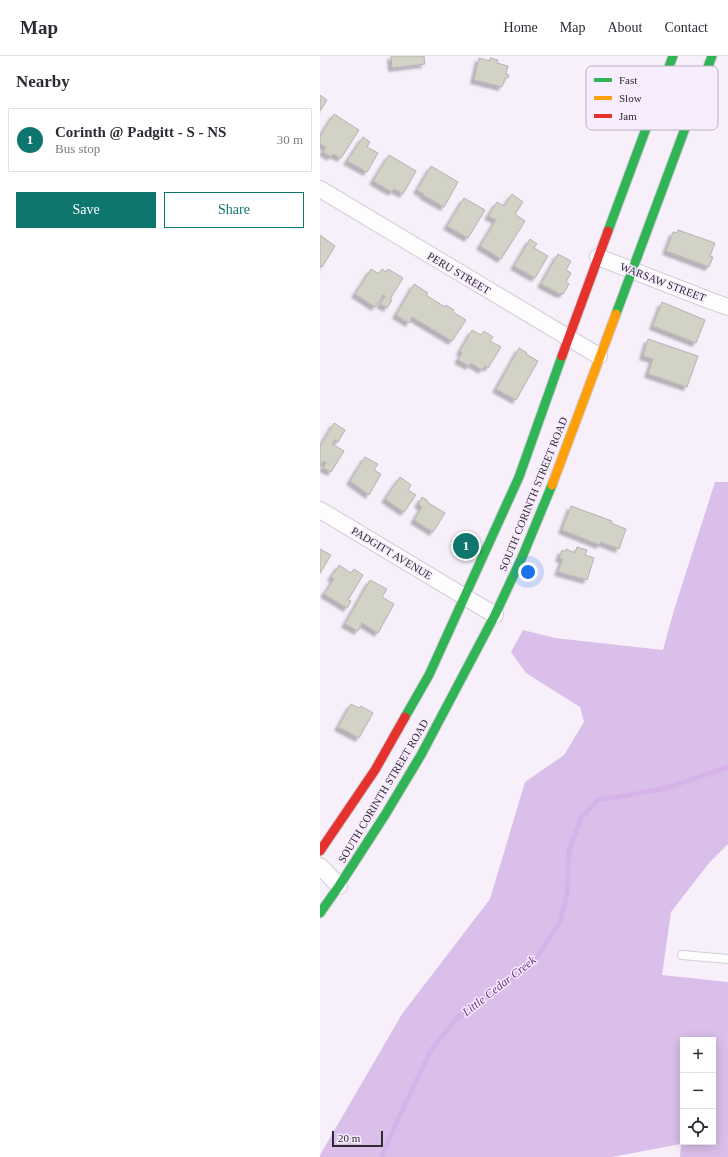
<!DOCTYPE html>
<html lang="en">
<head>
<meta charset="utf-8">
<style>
	:root { --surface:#fff; --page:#f7f7f7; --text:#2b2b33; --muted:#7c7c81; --line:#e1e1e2; --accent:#0f766e }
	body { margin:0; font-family:Georgia,serif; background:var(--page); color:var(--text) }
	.controls { position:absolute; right:12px; bottom:12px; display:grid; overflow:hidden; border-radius:0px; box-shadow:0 2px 10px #0003 }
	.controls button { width:36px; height:36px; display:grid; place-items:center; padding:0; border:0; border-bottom:1px solid var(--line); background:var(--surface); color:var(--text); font:20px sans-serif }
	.scale { position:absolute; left:12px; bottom:10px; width:51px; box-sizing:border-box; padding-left:4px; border:2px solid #302b33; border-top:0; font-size:11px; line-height:14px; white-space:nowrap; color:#302b33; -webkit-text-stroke:3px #f8ecff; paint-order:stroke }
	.you { position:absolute; left:208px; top:516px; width:14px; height:14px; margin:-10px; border:3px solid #fff; border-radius:50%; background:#1a73e8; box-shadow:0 0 0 6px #1a73e833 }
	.badge { display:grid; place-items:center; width:26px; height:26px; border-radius:50%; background:var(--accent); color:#fff; font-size:13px; font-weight:700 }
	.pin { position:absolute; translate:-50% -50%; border:2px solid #fff; box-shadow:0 1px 4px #0006 }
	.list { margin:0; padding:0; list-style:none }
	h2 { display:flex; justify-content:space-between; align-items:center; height:52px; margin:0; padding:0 16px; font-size:17px }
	h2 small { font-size:13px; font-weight:400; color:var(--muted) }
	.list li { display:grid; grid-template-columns:26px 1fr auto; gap:12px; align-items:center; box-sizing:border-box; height:64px; margin:0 8px 8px; padding:0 8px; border:1px solid var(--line); border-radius:0px }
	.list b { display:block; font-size:15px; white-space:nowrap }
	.list p { margin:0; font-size:13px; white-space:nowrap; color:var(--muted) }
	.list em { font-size:13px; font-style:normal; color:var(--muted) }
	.actions { display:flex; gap:8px; padding:12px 16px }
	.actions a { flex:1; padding:9px 0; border:1px solid var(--accent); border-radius:0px; text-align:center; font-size:14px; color:var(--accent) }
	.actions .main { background:var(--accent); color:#fff }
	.icon { flex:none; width:22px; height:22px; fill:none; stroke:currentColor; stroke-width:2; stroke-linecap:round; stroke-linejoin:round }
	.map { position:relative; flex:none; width:408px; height:1101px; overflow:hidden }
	header { display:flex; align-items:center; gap:24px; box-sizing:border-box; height:56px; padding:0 20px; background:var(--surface); border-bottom:1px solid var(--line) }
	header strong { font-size:19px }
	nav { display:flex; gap:22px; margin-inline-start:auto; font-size:14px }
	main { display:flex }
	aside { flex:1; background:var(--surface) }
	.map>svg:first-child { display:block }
	.forest { fill:#dabfea; fill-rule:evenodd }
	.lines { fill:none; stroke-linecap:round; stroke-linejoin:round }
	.stream { stroke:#d6b4e9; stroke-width:5 }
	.building { fill:#d2d2c7; stroke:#b5b3b4; filter:url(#shadow) }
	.lane-casing { stroke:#d3cdd6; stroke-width:10 }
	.street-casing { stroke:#d3cdd6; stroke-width:18 }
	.fast-casing { stroke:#d3cdd6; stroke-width:11 }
	.slow-casing { stroke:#d3cdd6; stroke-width:11 }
	.jam-casing { stroke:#d3cdd6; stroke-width:11 }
	.lane { stroke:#fefdfe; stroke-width:8 }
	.street { stroke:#fefdfe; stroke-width:16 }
	.fast { stroke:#30b455; stroke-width:9 }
	.slow { stroke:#ff9f0a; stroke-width:9 }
	.jam { stroke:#e5322d; stroke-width:9 }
	.labels { text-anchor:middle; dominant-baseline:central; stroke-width:3; stroke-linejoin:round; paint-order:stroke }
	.street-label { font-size:11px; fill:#302b33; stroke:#f8ecff }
	.water-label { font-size:12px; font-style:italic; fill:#6b3486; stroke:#f8ecff }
	.key { fill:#f8ecff; stroke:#bcb2c2; stroke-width:1 }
	.key-label { font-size:11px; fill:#302b33 }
</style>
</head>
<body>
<header>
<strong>Map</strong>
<nav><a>Home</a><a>Map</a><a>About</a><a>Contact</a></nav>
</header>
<main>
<aside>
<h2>Nearby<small></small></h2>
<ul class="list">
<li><span class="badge">1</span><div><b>Corinth @ Padgitt - S - NS</b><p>Bus stop</p></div><em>30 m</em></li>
</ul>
<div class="actions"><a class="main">Save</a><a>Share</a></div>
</aside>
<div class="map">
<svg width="408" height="1101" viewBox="0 0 408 1101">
	<defs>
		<filter id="shadow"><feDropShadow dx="-3.5" dy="3.5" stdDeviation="1" flood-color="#0004"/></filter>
	</defs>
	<rect width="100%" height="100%" fill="#f7f0fb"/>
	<path class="forest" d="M 395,426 L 408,426 L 408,788 L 389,807 L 351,856 L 342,919 L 408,926 L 408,1101 L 360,1101 L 361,1088 L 292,1101 L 0,1101 L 0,1099 L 82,958 L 170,843 L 205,726 L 244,699 L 264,666 L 260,651 L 206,617 L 191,596 L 203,574 L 235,582 L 343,594 L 354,554 ZM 363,984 L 393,984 L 393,1086 L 363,1086 Z"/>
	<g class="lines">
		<path class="stream" d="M 62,1101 L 74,1072 L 111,994 L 137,962 L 216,903 L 240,866 L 247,838 L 249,794 L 261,762 L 278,744 L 311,739 L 346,732 L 408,711"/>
	</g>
	<g class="building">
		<path d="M 71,0 L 104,0 L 105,8 L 72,12 Z"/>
		<path d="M 159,2 L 170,5 L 170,2 L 178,4 L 177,7 L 188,10 L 186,18 L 189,19 L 188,22 L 185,22 L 182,31 L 154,24 Z"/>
		<path d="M 0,39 L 7,44 L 0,55 Z"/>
		<path d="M 14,58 L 39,74 L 21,102 L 13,98 L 11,101 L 3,96 L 6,91 L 0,88 L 0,80 Z"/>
		<path d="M 43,81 L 50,86 L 47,91 L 58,97 L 47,116 L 27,105 Z"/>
		<path d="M 69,99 L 96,115 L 83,138 L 74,133 L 72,136 L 53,125 Z"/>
		<path d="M 111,110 L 138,126 L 124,151 L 103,139 L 104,138 L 97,134 Z"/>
		<path d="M 192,138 L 203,146 L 195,158 L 205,165 L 181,203 L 160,190 L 176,164 L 168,160 L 177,146 L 184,150 Z"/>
		<path d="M 144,142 L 165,154 L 148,182 L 127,170 Z"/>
		<path d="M 358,174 L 395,187 L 390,200 L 393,201 L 389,211 L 346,195 L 353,176 L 357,177 Z"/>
		<path d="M 0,179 L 15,190 L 2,211 L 0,209 Z"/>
		<path d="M 210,183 L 217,188 L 214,192 L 228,200 L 215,222 L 194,210 Z"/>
		<path d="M 238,198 L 251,205 L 246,214 L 251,217 L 246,226 L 249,228 L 243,238 L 241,237 L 240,238 L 221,228 Z"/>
		<path d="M 51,213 L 59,218 L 62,213 L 66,216 L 68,213 L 83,222 L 70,243 L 72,244 L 67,252 L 60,248 L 65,240 L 63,239 L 55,251 L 35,238 Z"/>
		<path d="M 94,228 L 108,237 L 106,239 L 125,251 L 126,249 L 134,254 L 133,256 L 146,264 L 132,285 L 92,261 L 89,267 L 76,259 Z"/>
		<path d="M 342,246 L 385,264 L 376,287 L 333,270 Z"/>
		<path d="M 152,274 L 161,279 L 164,275 L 173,281 L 170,285 L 181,291 L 168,312 L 165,310 L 162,314 L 151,307 L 149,310 L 138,304 L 142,297 L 140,295 Z"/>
		<path d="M 328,283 L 378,300 L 367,331 L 328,318 L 333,303 L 323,300 Z"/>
		<path d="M 199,292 L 207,297 L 206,298 L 218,305 L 196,344 L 176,333 Z"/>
		<path d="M 14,367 L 25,374 L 18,386 L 15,384 L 12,388 L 24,395 L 11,416 L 3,412 L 6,407 L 3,405 L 0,411 L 0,390 Z"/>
		<path d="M 45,401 L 58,408 L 54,414 L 61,418 L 49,439 L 30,425 Z"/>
		<path d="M 80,421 L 91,429 L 88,434 L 96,439 L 84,456 L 65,443 Z"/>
		<path d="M 102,441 L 108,445 L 107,446 L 125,457 L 113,476 L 94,464 L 102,451 L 98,448 Z"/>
		<path d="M 251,450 L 292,465 L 291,467 L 306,473 L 299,493 L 281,486 L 280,489 L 242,474 Z"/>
		<path d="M 257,491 L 267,494 L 265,499 L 274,502 L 267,524 L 238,516 L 243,503 L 239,502 L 242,494 L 245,496 L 246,493 L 255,497 Z"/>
		<path d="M 0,493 L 11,499 L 0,517 Z"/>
		<path d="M 19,509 L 31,517 L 34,513 L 43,519 L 28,544 L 31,545 L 27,552 L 4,538 L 14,523 L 11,521 Z"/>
		<path d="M 50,524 L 67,533 L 62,541 L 74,548 L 58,577 L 42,567 L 38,575 L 25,568 Z"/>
		<path d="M 31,648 L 39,652 L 41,650 L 53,657 L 39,682 L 18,671 Z"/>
	</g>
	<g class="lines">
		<defs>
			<path id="lane" d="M 362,899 L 408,903"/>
			<g id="street">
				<path d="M 0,133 L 279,300"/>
				<path d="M 278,201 L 391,245 L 408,251"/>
				<path d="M 0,454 L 175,559"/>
				<path d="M 0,810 L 19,830"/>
			</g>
			<g id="fast">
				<path d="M 288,175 L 353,0"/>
				<path d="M 296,258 L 392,0"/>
				<path d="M 85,661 L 109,619 L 199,421 L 242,300"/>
				<path d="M 0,857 L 19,830 L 65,759 L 101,699 L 175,559 L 203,499 L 232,429"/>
			</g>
			<path id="slow" d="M 232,429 L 296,258"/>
			<g id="jam">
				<path d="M 242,300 L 288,175"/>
				<path d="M 0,795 L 55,714 L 85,661"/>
			</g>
		</defs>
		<use href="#lane" class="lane-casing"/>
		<use href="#street" class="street-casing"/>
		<use href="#fast" class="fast-casing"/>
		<use href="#slow" class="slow-casing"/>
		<use href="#jam" class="jam-casing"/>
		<use href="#lane" class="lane"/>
		<use href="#street" class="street"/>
		<use href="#fast" class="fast"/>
		<use href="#slow" class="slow"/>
		<use href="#jam" class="jam"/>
	</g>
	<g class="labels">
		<g class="street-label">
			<text transform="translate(139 217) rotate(31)">PERU STREET</text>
			<text transform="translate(343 226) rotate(21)">WARSAW STREET</text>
			<text transform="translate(213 438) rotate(-68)">SOUTH CORINTH STREET ROAD</text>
			<text transform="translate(72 497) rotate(31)">PADGITT AVENUE</text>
			<text transform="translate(63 735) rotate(-59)">SOUTH CORINTH STREET ROAD</text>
		</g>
		<g class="water-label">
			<text transform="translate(179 930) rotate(-38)">Little Cedar Creek</text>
		</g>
	</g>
	<rect x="266" y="10" width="132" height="64" rx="6" class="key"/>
	<rect x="274" y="22" width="18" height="4" fill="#30b455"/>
	<rect x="274" y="40" width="18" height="4" fill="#ff9f0a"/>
	<rect x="274" y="58" width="18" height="4" fill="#e5322d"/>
	<g class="key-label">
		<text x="299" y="28">Fast</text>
		<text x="299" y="46">Slow</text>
		<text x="299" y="64">Jam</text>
	</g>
</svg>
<div class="controls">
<button>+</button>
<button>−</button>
<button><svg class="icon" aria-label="locate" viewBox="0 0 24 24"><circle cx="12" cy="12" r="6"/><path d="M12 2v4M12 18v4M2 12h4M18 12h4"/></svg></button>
</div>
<div class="scale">20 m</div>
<div class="you"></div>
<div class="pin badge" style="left:146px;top:490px">1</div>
</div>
</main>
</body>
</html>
